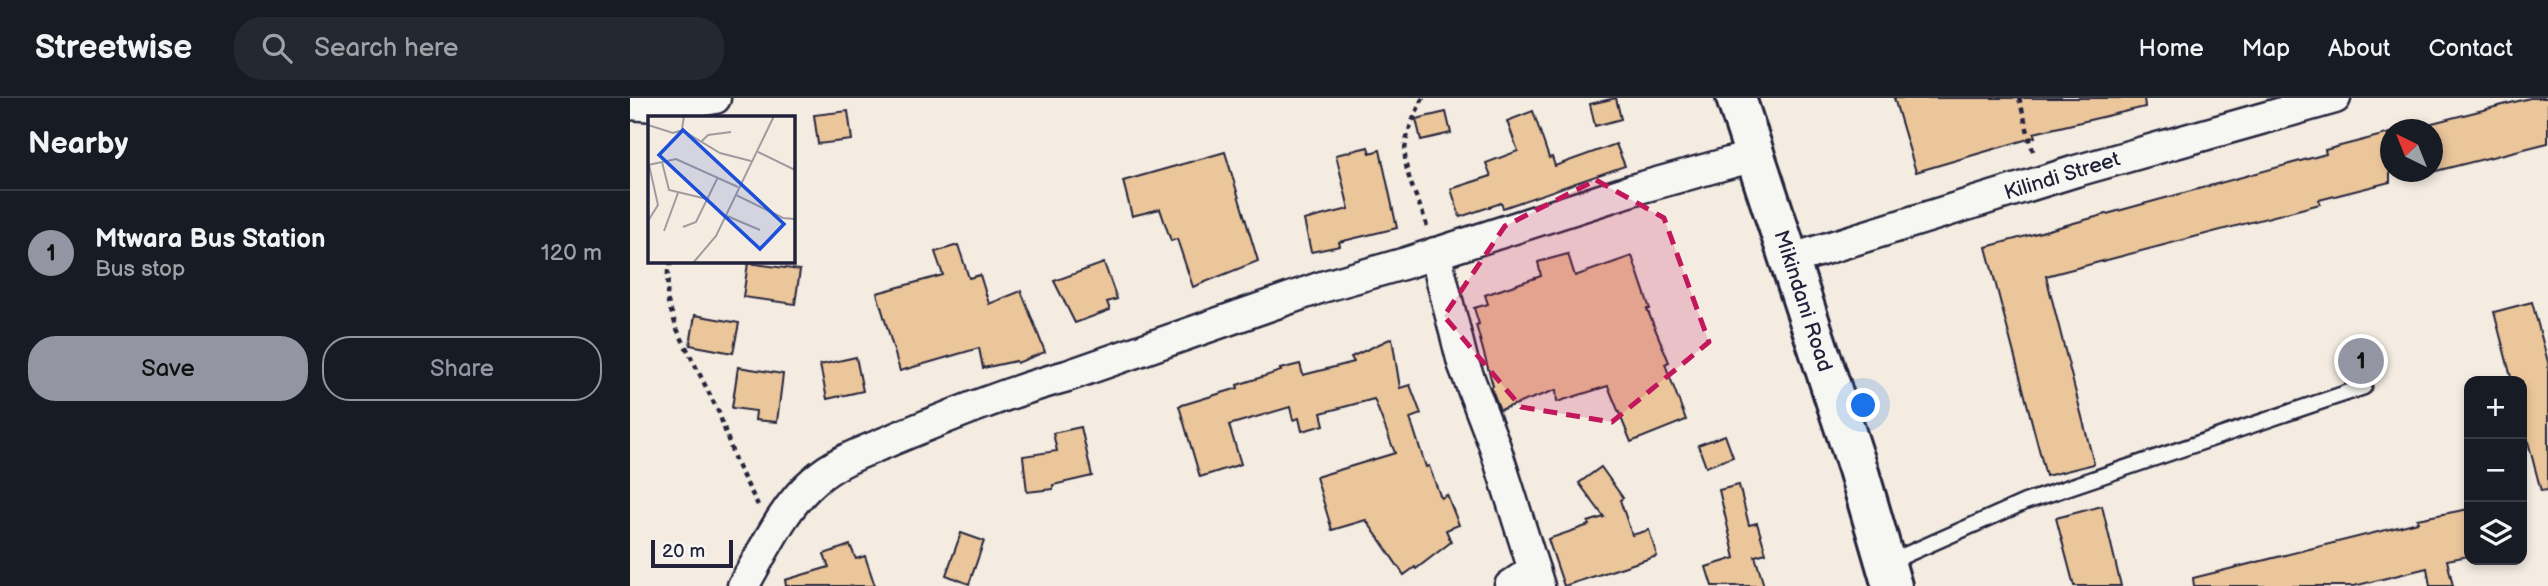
<!DOCTYPE html>
<html lang="en">
<head>
<meta charset="utf-8">
<style>
	:root { --surface:#171b24; --page:#242831; --text:#f1f3f6; --muted:#9ea1a6; --line:#363941; --accent:#9495a2 }
	body { margin:0; font-family:"Balsamiq Sans",sans-serif; background:var(--page); color:var(--text) }
	.controls { position:absolute; right:21px; bottom:21px; display:grid; overflow:hidden; border-radius:14px; box-shadow:0 4px 10px #0003 }
	.controls button { width:63px; height:63px; display:grid; place-items:center; padding:0; border:0; border-bottom:2px solid var(--line); background:var(--surface); color:var(--text); font:35px sans-serif }
	.compass { position:absolute; left:1750px; top:21px; width:63px; height:63px; border-radius:50%; background:var(--surface); box-shadow:0 4px 10px #0003; rotate:317deg }
	.scale { position:absolute; left:21px; bottom:18px; width:82px; box-sizing:border-box; padding-left:7px; border:4px solid #22223b; border-top:0; font-size:19px; line-height:24px; white-space:nowrap; color:#22223b; -webkit-text-stroke:5px #f6f6f2; paint-order:stroke }
	.you { position:absolute; left:1234px; top:308px; width:24px; height:24px; margin:-18px; border:5px solid #fff; border-radius:50%; background:#1a73e8; box-shadow:0 0 0 10px #1a73e833 }
	.badge { display:grid; place-items:center; width:46px; height:46px; border-radius:50%; background:var(--accent); color:#111; font-size:23px; font-weight:700 }
	.pin { position:absolute; translate:-50% -50%; border:4px solid #fff; box-shadow:0 2px 7px #0006 }
	.list { margin:0; padding:0; list-style:none }
	h2 { display:flex; justify-content:space-between; align-items:center; height:91px; margin:0; padding:0 28px; font-size:30px }
	h2 small { font-size:23px; font-weight:400; color:var(--muted) }
	.list li { display:grid; grid-template-columns:46px 1fr auto; gap:21px; align-items:center; box-sizing:border-box; height:126px; padding:0 28px; border-top:2px solid var(--line) }
	.list b { display:block; font-size:26px; white-space:nowrap }
	.list p { margin:0; font-size:23px; white-space:nowrap; color:var(--muted) }
	.list em { font-size:23px; font-style:normal; color:var(--muted) }
	.actions { display:flex; gap:14px; padding:21px 28px }
	.actions a { flex:1; padding:16px 0; border:2px solid var(--accent); border-radius:28px; text-align:center; font-size:24px; color:var(--accent) }
	.actions .main { background:var(--accent); color:#111 }
	.icon { flex:none; width:38px; height:38px; fill:none; stroke:currentColor; stroke-width:2; stroke-linecap:round; stroke-linejoin:round }
	.map { position:relative; flex:none; width:1918px; height:488px; overflow:hidden }
	header { display:flex; align-items:center; gap:42px; box-sizing:border-box; height:98px; padding:0 35px; background:var(--surface); border-bottom:2px solid var(--line) }
	header strong { font-size:33px }
	nav { display:flex; gap:38px; margin-inline-start:auto; font-size:24px }
	.search { width:490px; height:63px; background:var(--page); display:flex; align-items:center; gap:18px; box-sizing:border-box; padding:0 24px; border-radius:28px; color:var(--muted); font-size:26px }
	main { display:flex }
	aside { flex:1; background:var(--surface) }
	.map>svg:first-child { display:block }
	.building { fill:#ebc69b; stroke:#22223b; stroke-width:2 }
	.lines { fill:none; stroke-linecap:round; stroke-linejoin:round }
	.lane-casing { stroke:#22223b; stroke-width:19 }
	.street-casing { stroke:#22223b; stroke-width:35 }
	.highway-casing { stroke:#22223b; stroke-width:44 }
	.path { stroke:#22223b; stroke-width:4.5; stroke-dasharray:5 5; stroke-linecap:butt }
	.lane { stroke:#f6f6f2; stroke-width:14 }
	.street { stroke:#f6f6f2; stroke-width:30 }
	.highway { stroke:#f6f6f2; stroke-width:38 }
	.marked { fill:#c2185b; fill-opacity:0.2; stroke:#c2185b; stroke-width:5; stroke-dasharray:14 9; stroke-linejoin:round }
	.labels { text-anchor:middle; dominant-baseline:central; stroke-width:5; stroke-linejoin:round; paint-order:stroke }
	.street-label { font-size:21px; fill:#22223b; stroke:#f6f6f2 }
	.inset-road { fill:none; stroke:#a09b9f; stroke-width:2 }
	.view { fill:#1d4ed8; fill-opacity:0.15; stroke:#1d4ed8; stroke-width:3.5 }
	.inset-edge { fill:none; stroke:#22223b; stroke-width:3.5 }
</style>
</head>
<body>
<header>
<strong>Streetwise</strong>
<div class="search"><svg class="icon" aria-label="search" viewBox="0 0 24 24"><circle cx="10" cy="10" r="6"/><path d="M15 15l6 6"/></svg>Search here</div>
<nav><a>Home</a><a>Map</a><a>About</a><a>Contact</a></nav>
</header>
<main>
<aside>
<h2>Nearby<small></small></h2>
<ul class="list">
<li><span class="badge">1</span><div><b>Mtwara Bus Station</b><p>Bus stop</p></div><em>120 m</em></li>
</ul>
<div class="actions"><a class="main">Save</a><a>Share</a></div>
</aside>
<div class="map">
<svg width="1918" height="488" viewBox="0 0 1918 488">
	<rect width="100%" height="100%" fill="#f4ece1"/>
	<filter id="ink" filterUnits="userSpaceOnUse"><feTurbulence type="fractalNoise" baseFrequency=".0143" numOctaves="2"/><feDisplacementMap in="SourceGraphic" scale="14" xChannelSelector="R" yChannelSelector="G"/><feConvolveMatrix kernelMatrix="1 2 1 2 8 2 1 2 1" color-interpolation-filters="sRGB"/></filter>
	<g filter="url(#ink)">
		<g class="building">
			<path d="M 986,0 L 991,21 L 965,28 L 960,6 Z"/>
			<path d="M 1264,0 L 1514,0 L 1515,9 L 1404,35 L 1405,39 L 1286,74 Z"/>
			<path d="M 1900,0 L 1918,0 L 1918,45 L 1802,74 L 1802,25 Z"/>
			<path d="M 218,13 L 222,42 L 188,46 L 184,17 Z"/>
			<path d="M 903,13 L 919,60 L 922,59 L 925,68 L 986,46 L 995,68 L 873,110 L 871,105 L 830,119 L 821,91 L 861,78 L 856,65 L 888,53 L 877,23 Z"/>
			<path d="M 816,14 L 821,35 L 791,42 L 786,21 Z"/>
			<path d="M 1760,35 L 1760,84 L 1689,102 L 1690,106 L 1416,178 L 1464,366 L 1416,378 L 1356,149 L 1696,56 L 1695,52 Z"/>
			<path d="M 738,49 L 740,55 L 750,52 L 767,130 L 709,144 L 710,148 L 681,154 L 674,122 L 719,111 L 706,57 Z"/>
			<path d="M 595,54 L 628,163 L 563,189 L 547,141 L 541,143 L 530,111 L 502,118 L 493,83 Z"/>
			<path d="M 328,147 L 339,180 L 350,177 L 359,206 L 391,193 L 415,254 L 387,265 L 386,263 L 353,270 L 349,250 L 270,273 L 247,195 L 313,177 L 305,154 Z"/>
			<path d="M 938,156 L 945,178 L 1002,158 L 1020,211 L 1017,211 L 1039,264 L 1035,266 L 1056,322 L 1001,344 L 978,288 L 927,304 L 926,292 L 870,312 L 861,289 L 863,288 L 846,227 L 849,226 L 844,210 L 858,206 L 855,197 L 911,178 L 908,164 Z"/>
			<path d="M 118,165 L 170,172 L 165,206 L 113,199 Z"/>
			<path d="M 474,165 L 487,201 L 477,204 L 480,212 L 445,225 L 424,183 Z"/>
			<path d="M 1902,204 L 1918,264 L 1918,392 L 1911,393 L 1892,321 L 1892,283 L 1882,283 L 1864,214 Z"/>
			<path d="M 65,217 L 109,225 L 103,255 L 60,247 Z"/>
			<path d="M 762,240 L 770,290 L 780,287 L 791,316 L 780,320 L 796,369 L 799,368 L 811,400 L 817,397 L 829,427 L 816,432 L 821,444 L 786,471 L 785,469 L 774,477 L 736,422 L 702,432 L 686,379 L 765,355 L 744,301 L 691,315 L 694,327 L 672,333 L 669,320 L 663,322 L 660,309 L 599,327 L 611,366 L 570,379 L 549,308 L 608,290 L 607,287 L 651,273 L 650,271 L 670,266 L 673,277 L 724,264 L 721,259 Z"/>
			<path d="M 226,259 L 233,293 L 197,301 L 190,267 Z"/>
			<path d="M 108,269 L 153,276 L 147,324 L 125,322 L 126,313 L 102,310 Z"/>
			<path d="M 451,329 L 462,378 L 423,387 L 423,391 L 397,394 L 393,358 L 427,353 L 423,335 Z"/>
			<path d="M 1095,337 L 1103,359 L 1076,369 L 1068,347 Z"/>
			<path d="M 971,369 L 993,400 L 990,402 L 1002,437 L 1019,432 L 1027,458 L 934,488 L 918,441 L 959,427 L 958,424 L 974,419 L 949,385 Z"/>
			<path d="M 1109,387 L 1119,427 L 1127,425 L 1136,455 L 1125,458 L 1134,488 L 1082,488 L 1076,469 L 1105,460 L 1089,392 Z"/>
			<path d="M 1472,408 L 1491,488 L 1444,488 L 1426,420 Z"/>
			<path d="M 1839,411 L 1839,458 L 1817,462 L 1823,488 L 1800,488 L 1797,470 L 1724,488 L 1564,488 L 1563,480 L 1788,424 L 1787,421 Z"/>
			<path d="M 331,435 L 354,443 L 339,486 L 316,477 Z"/>
			<path d="M 220,447 L 226,461 L 235,458 L 245,488 L 156,488 L 155,482 L 199,469 L 194,456 Z"/>
		</g>
		<g class="lines">
			<defs>
				<path id="lane" d="M 1257,465 L 1395,404 L 1734,289"/>
				<g id="street">
					<path d="M 0,6 L 37,9 L 85,0"/>
					<path d="M 805,155 L 833,265 L 864,346 L 909,488"/>
					<path d="M 1159,162 L 1446,73 L 1705,0"/>
					<path d="M 113,488 C 134,453 153,409 185,382 C 207,362 239,352 266,340 C 322,317 378,294 437,278 L 692,189 L 776,165 L 1002,92 L 1124,58"/>
					<path d="M 880,488 L 904,472"/>
				</g>
				<path id="highway" d="M 1106,0 L 1228,371 L 1262,488"/>
			</defs>
			<use href="#lane" class="lane-casing"/>
			<use href="#street" class="street-casing"/>
			<use href="#highway" class="highway-casing"/>
			<g class="path">
				<path d="M 793,0 C 785,16 776,35 775,53 C 774,79 791,105 797,129"/>
				<path d="M 1389,0 L 1404,57"/>
				<path d="M 42,163 L 38,173 L 37,201 L 47,231 L 89,315 L 106,365 L 128,407"/>
			</g>
			<use href="#lane" class="lane"/>
			<use href="#street" class="street"/>
			<use href="#highway" class="highway"/>
		</g>
	</g>
	<path class="marked" d="M 966,82 L 1034,120 L 1079,244 L 982,324 L 891,309 L 814,218 L 875,128 Z"/>
	<g class="labels">
		<g class="street-label">
			<text transform="translate(1432 78) rotate(-17)">Kilindi Street</text>
			<text transform="translate(1173 203) rotate(72)">Mikindani Road</text>
		</g>
	</g>
	<g transform="translate(18 18)">
		<rect width="147" height="147" fill="#f4ece1"/>
		<path class="inset-road" d="M 36,0 L 34,13 L 39,17 L 72,37 L 103,45M 0,9 L 25,17 L 35,14M 53,26 L 60,19 L 83,16M 110,36 L 147,54M 14,46 L 21,74 L 59,83M 0,49 L 28,43 L 90,71M 88,79 L 135,102 L 147,103M 79,100 L 112,114M 0,105 L 10,89 L 1,49M 35,111 L 48,106 L 70,61M 16,115 L 30,77M 45,147 L 68,120 L 126,0"/>
		<path class="view" d="M 35,14 L 136,108 L 112,133 L 11,39 Z"/>
		<rect width="147" height="147" class="inset-edge"/>
	</g>
</svg>
<div class="controls">
<button>+</button>
<button>−</button>
<button><svg class="icon" aria-label="layers" viewBox="0 0 24 24"><path d="M12 4l9 5-9 5-9-5zM3 14l9 5 9-5"/></svg></button>
</div>
<svg class="compass" viewBox="-18 -18 36 36"><path d="M0-13l5 13h-10z" fill="#e53935"/><path d="M0 13l5-13h-10z" fill="#9ea1a6"/></svg>
<div class="scale">20 m</div>
<div class="you"></div>
<div class="pin badge" style="left:1731px;top:263px">1</div>
</div>
</main>
</body>
</html>
